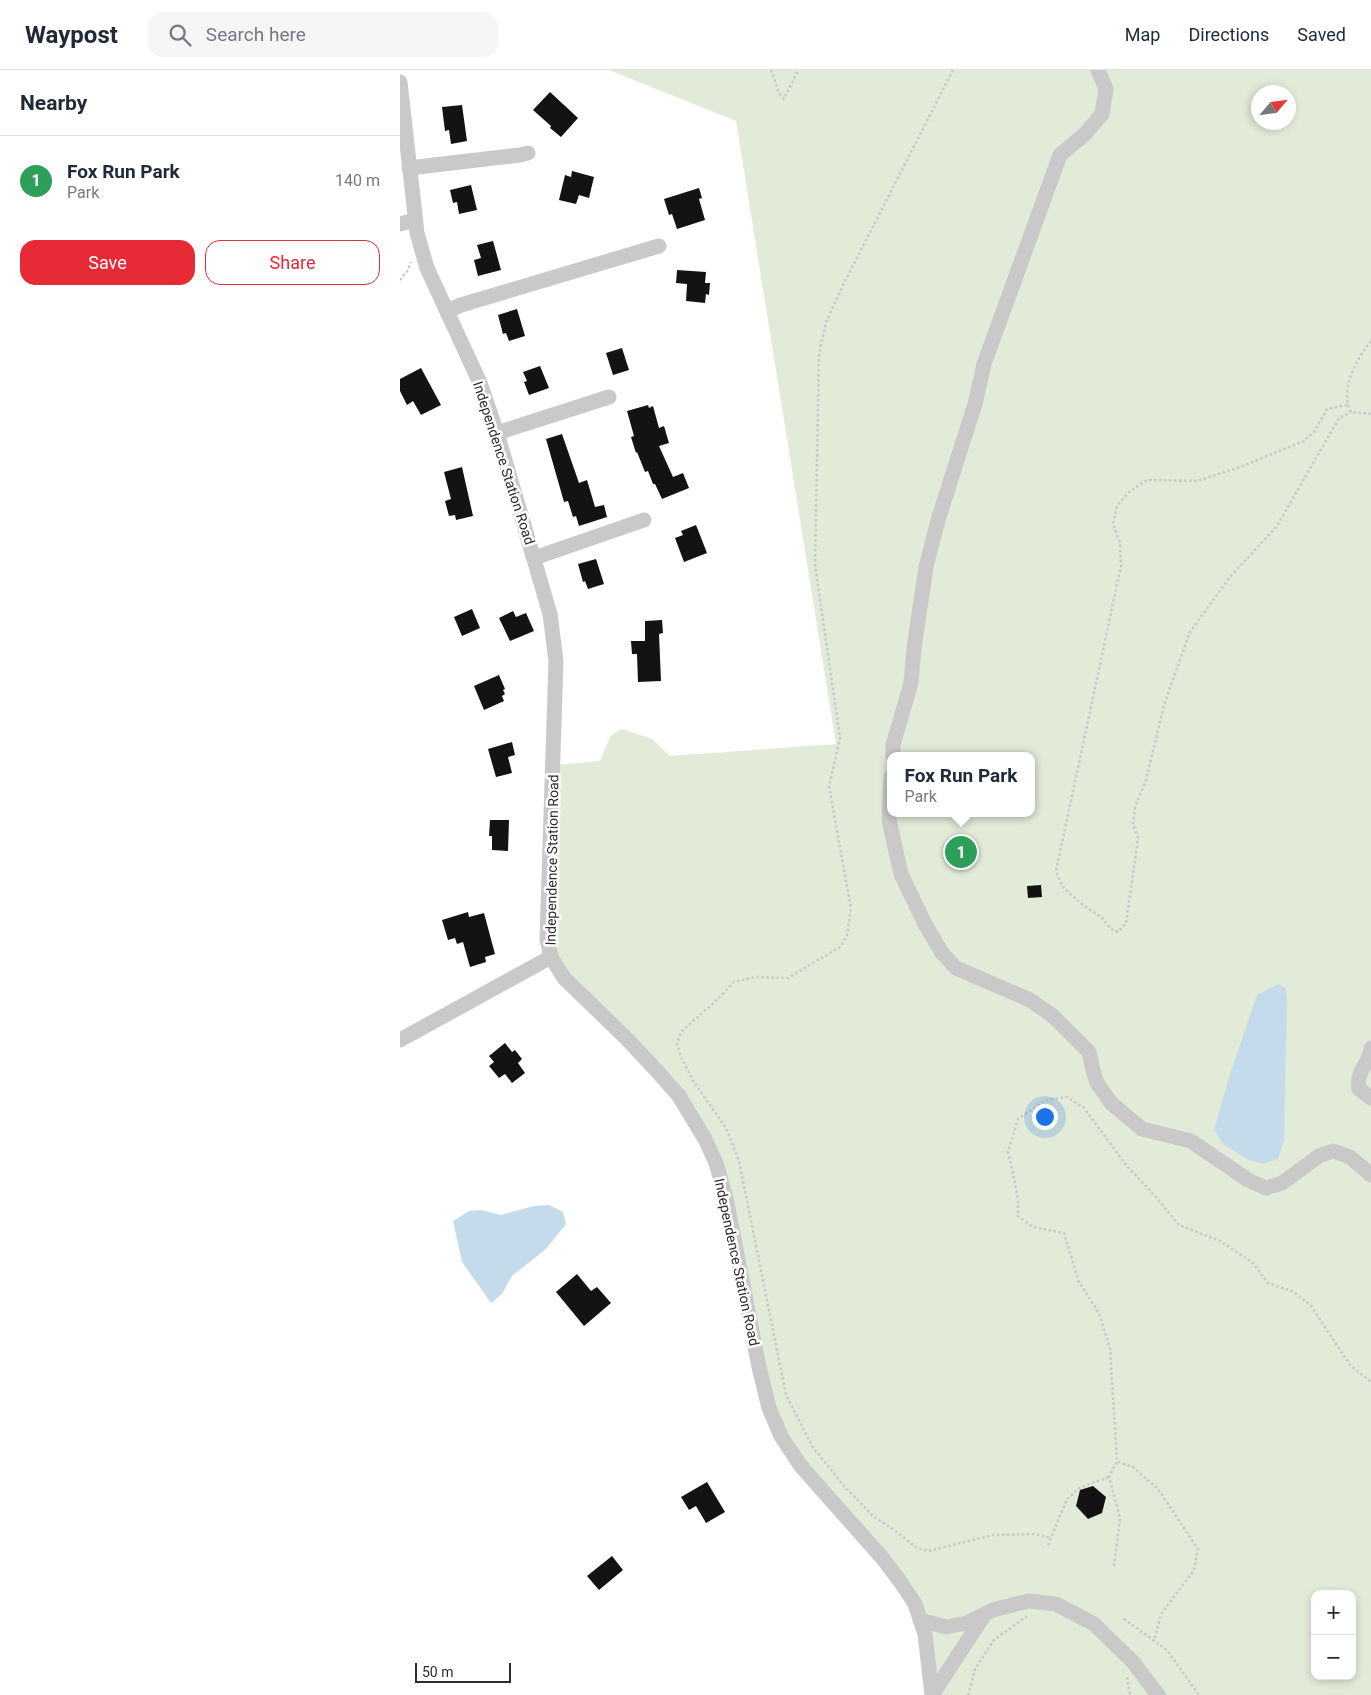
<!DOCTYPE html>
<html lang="en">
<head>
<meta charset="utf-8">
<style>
	:root { --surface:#fff; --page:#f6f6f7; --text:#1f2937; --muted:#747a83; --line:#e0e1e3; --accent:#e62a36 }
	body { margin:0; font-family:Roboto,sans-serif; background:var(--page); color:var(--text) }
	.controls { position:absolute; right:15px; bottom:15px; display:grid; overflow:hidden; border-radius:10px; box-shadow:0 2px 8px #0003 }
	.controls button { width:45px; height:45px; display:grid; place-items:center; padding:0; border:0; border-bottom:1px solid var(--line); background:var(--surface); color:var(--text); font:25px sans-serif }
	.compass { position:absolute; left:851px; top:15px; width:45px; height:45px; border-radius:50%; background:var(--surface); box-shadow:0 2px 8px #0003; rotate:62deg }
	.scale { position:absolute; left:15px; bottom:12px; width:96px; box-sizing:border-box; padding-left:5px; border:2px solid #2c2c2c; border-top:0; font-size:14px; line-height:18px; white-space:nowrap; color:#2c2c2c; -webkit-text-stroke:4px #fff; paint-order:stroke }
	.you { position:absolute; left:644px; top:1046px; width:18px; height:18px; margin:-12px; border:4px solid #fff; border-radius:50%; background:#1a73e8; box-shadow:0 0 0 8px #1a73e833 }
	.badge { display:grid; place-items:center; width:32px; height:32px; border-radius:50%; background:var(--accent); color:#fff; font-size:16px; font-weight:700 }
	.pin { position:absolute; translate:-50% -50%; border:2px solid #fff; box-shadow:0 1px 5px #0006 }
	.popup { position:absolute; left:487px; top:682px; width:148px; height:65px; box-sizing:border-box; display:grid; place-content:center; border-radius:10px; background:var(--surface); filter:drop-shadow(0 1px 4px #0005); font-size:16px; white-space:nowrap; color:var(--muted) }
	.popup b { font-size:19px; color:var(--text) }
	.popup::after { content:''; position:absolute; left:50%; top:100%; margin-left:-10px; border:10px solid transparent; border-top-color:var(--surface) }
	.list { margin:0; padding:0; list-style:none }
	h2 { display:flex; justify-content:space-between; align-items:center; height:65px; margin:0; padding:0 20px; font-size:21px }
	h2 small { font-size:16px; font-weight:400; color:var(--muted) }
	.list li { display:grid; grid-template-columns:32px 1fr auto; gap:15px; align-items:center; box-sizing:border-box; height:90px; padding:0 20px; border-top:1px solid var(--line) }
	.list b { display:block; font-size:19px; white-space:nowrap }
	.list p { margin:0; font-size:16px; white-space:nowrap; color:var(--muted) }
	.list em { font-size:16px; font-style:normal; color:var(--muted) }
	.actions { display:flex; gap:10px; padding:15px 20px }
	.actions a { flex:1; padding:11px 0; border:1px solid var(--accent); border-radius:15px; text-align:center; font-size:18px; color:var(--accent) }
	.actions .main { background:var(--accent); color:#fff }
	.icon { flex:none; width:28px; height:28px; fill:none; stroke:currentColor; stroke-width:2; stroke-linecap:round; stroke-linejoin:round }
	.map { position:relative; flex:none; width:971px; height:1625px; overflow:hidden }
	header { display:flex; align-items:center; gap:30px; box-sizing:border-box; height:70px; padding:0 25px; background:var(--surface); border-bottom:1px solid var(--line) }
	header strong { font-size:24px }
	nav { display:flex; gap:28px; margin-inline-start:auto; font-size:18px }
	.search { width:350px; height:45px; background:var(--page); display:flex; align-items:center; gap:12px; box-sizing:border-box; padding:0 18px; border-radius:15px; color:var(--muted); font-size:19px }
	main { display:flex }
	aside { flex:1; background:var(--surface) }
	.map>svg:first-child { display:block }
	.green { fill:#e2ead8; fill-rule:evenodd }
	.water { fill:#c4dbeb }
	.building { fill:#131313 }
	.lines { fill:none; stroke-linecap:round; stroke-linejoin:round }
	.path { stroke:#c9c9c9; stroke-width:2.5; stroke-dasharray:2.5 2.5; stroke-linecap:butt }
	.minor { stroke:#c9c9c9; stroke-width:15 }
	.labels { text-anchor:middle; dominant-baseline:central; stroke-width:5; stroke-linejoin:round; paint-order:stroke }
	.street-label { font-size:14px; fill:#2c2c2c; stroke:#fff }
</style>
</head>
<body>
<header>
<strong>Waypost</strong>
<div class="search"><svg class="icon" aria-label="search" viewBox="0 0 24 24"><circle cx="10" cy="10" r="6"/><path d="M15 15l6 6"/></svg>Search here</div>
<nav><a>Map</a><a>Directions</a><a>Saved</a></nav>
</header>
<main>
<aside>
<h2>Nearby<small></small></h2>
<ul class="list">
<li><span class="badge" style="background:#2e9e5b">1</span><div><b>Fox Run Park</b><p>Park</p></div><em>140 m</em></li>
</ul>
<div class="actions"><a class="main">Save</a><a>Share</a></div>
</aside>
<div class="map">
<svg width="971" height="1625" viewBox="0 0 971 1625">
	<rect width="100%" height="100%" fill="#fff"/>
	<path class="green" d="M 209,0 L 971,0 L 971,1625 L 532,1625 L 515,1534 L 381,1366 L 326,1128 L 279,1026 L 164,908 L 147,869 L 154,695 L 200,691 L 211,665 L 222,659 L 252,669 L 270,686 L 436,674 L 336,51 ZM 858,22 L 888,22 L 888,52 L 858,52 ZM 491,686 L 631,686 L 631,743 L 491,743 ZM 915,1524 L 952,1524 L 952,1606 L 915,1606 Z"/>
	<g class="water">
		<path d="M 878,914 L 886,918 L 887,931 L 884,1071 L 878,1089 L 863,1094 L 847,1089 L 823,1074 L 814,1060 L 831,1001 L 857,925 Z"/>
		<path d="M 149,1135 L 163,1142 L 166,1154 L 146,1179 L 112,1206 L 102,1224 L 91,1233 L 62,1192 L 53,1151 L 69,1141 L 81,1140 L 101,1145 L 134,1136 Z"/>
	</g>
	<g class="building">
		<path d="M 150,22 L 178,48 L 161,67 L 150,58 L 151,56 L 133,40 Z"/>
		<path d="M 62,35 L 67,71 L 51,74 L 49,60 L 45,61 L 42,37 Z"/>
		<path d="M 172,101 L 194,107 L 189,128 L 179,125 L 176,134 L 159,130 L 165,105 L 171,107 Z"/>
		<path d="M 71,115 L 77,140 L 59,144 L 57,132 L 53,133 L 50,120 Z"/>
		<path d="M 299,118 L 302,128 L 299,129 L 305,150 L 277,159 L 272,144 L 269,145 L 264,129 Z"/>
		<path d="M 93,171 L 101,200 L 78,206 L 74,190 L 81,188 L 77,175 Z"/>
		<path d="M 277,200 L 306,202 L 305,213 L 310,213 L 309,225 L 306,224 L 305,233 L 286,231 L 287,214 L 276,213 Z"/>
		<path d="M 117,239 L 125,266 L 109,271 L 106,263 L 103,264 L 98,245 Z"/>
		<path d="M 222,278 L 229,300 L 213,305 L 206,283 Z"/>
		<path d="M 140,296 L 149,318 L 129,325 L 124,312 L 127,311 L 123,302 Z"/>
		<path d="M 21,298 L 41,335 L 21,345 L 13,331 L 7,335 L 0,321 L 0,309 Z"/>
		<path d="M 248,335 L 249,338 L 253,336 L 259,358 L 264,356 L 269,373 L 259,376 L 273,407 L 283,403 L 289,418 L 262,429 L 255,414 L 253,414 L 248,401 L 245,402 L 237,382 L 236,383 L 231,367 L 234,366 L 227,341 Z"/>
		<path d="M 162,364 L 179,413 L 187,410 L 195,437 L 204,435 L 207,447 L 179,456 L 176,446 L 173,447 L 168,431 L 164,432 L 146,369 Z"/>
		<path d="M 62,397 L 73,446 L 56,450 L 55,445 L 49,446 L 45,431 L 51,429 L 44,402 Z"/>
		<path d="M 296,455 L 307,483 L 284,492 L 275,468 L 283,465 L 281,461 Z"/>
		<path d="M 196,489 L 204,514 L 188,519 L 185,511 L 183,512 L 178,494 Z"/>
		<path d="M 72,539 L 80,558 L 62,566 L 54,547 Z"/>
		<path d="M 113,541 L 116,547 L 126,543 L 134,561 L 110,571 L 99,548 Z"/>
		<path d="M 262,550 L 263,563 L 259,564 L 261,611 L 238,612 L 237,584 L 232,584 L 231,571 L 245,571 L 245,551 Z"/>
		<path d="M 99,605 L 105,619 L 103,620 L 105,624 L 102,626 L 104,631 L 84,640 L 74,616 Z"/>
		<path d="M 112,672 L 115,685 L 108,687 L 112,703 L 96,707 L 88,679 Z"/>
		<path d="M 90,750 L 109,750 L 108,781 L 92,780 L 92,766 L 89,766 Z"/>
		<path d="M 641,815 L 642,827 L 628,828 L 627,816 Z"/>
		<path d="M 68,842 L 69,847 L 84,843 L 95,884 L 85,887 L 86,892 L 70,897 L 63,872 L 57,874 L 55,868 L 48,870 L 42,850 Z"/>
		<path d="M 105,973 L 112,982 L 115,980 L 122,989 L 118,993 L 125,1003 L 112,1013 L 105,1004 L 99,1008 L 89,996 L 94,992 L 89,986 Z"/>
		<path d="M 177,1204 L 191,1221 L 197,1217 L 211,1233 L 184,1256 L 156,1222 Z"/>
		<path d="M 307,1412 L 325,1442 L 306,1453 L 296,1436 L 289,1440 L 281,1427 Z"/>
		<path d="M 693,1416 L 706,1427 L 702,1443 L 688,1449 L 676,1436 L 680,1420 Z"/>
		<path d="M 212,1486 L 223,1500 L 199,1520 L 187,1506 Z"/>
	</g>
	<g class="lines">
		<g class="path">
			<path d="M 371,0 L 379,23 L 384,29 L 398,0"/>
			<path d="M 553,0 L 444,213 L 426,252 L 419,284 L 415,495 L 440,668 L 429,717 L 451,838 L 447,866 L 440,877 L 388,908 L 355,907 L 334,912 L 319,928 L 281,962 L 277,974 L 281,987 L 294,1012 L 326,1058 L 339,1091 L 386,1325 L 412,1376 L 444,1416 L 474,1447 L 493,1459 L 517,1478 L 528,1481 L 593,1465 L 636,1464 L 651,1468"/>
			<path d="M 0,210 L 8,200 L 11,192"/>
			<path d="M 971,271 C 957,289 939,319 951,342 L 971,344"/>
			<path d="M 947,335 L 927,339 L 914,362 L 904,371 L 840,397 L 797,411 L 747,410 L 729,422 L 717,436 L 713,453 L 720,473 L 721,496 L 656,801 L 662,816 L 679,832 L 702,848 L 711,859 L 718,862 L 726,853 L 738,768 L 733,754 L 735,737 L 746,710 L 764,635 L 790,562 L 829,508 L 877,456 L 939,348 L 951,342"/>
			<path d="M 718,1392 L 733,1397 L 758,1419 L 798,1479 L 794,1500 L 761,1544 L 754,1571"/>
			<path d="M 648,1475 L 667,1429 L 681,1417 L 709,1407"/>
			<path d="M 714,1496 L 720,1448 L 709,1407 L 717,1391 L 710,1279 L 699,1243 L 679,1212 L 664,1163 L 633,1157 L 618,1146 L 618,1130 L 613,1103 L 608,1082 L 618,1049 L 646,1030 L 667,1027 L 684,1038 L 726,1095 L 756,1127 L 779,1155 L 820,1171 L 853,1193 L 868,1213 L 894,1222 L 911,1236 L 950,1295 L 971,1312"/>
			<path d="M 724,1549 L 767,1580 L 799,1625"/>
			<path d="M 727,1607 L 730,1625"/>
			<path d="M 568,1625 L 575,1599 L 594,1570 L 627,1546"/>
		</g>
		<g class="minor">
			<path d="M 0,12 L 17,163 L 27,198 L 80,313 L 97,363 L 150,544 L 156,591 L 147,869 L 151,887 L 164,908 L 227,969 L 257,1001 L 279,1026 L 305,1069 L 316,1093 L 326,1128 L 359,1297 L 369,1338 L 381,1366 L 400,1395 L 484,1490 L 502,1514 L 515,1534 L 525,1564 L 532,1625"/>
			<path d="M 9,98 L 120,85 L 128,83"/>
			<path d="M 0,154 L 15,150"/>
			<path d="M 47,241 L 61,235 L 259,176"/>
			<path d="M 97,363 L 209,327"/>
			<path d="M 134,488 L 244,450"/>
			<path d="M 493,686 L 493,675 L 511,613 L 514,578 L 526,497 L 538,450 L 575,334 L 584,294 L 660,85 L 685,64 L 702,44 L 706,19 L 698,0"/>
			<path d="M 491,707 L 489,750 L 501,804 L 525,854 L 542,883 L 556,898 L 630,930 L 653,946 L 689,982 L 693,1000 L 697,1013 L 711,1033 L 742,1059 L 791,1071 L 848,1110 L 866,1118 L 882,1113 L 919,1086 L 933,1081 L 950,1087 L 971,1105"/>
			<path d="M 0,970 L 151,887"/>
			<path d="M 971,978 C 969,996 956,999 959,1019 L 971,1028"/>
			<path d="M 520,1550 L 546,1557 L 567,1553 L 593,1540 L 628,1531 L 656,1534 L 694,1554 L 733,1592 L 758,1625"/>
			<path d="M 532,1625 L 583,1547"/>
		</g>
	</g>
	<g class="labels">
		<g class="street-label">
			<text transform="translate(104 393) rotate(72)">Independence Station Road</text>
			<text transform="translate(152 790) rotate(-89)">Independence Station Road</text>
			<text transform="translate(337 1192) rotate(78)">Independence Station Road</text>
		</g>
	</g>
</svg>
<div class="controls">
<button>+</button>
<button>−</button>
</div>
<svg class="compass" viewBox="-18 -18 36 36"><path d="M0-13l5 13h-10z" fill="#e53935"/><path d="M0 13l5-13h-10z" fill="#747a83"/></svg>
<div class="scale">50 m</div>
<div class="you"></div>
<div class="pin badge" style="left:561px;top:782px;background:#2e9e5b">1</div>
<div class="popup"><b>Fox Run Park</b>Park</div>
</div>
</main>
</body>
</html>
